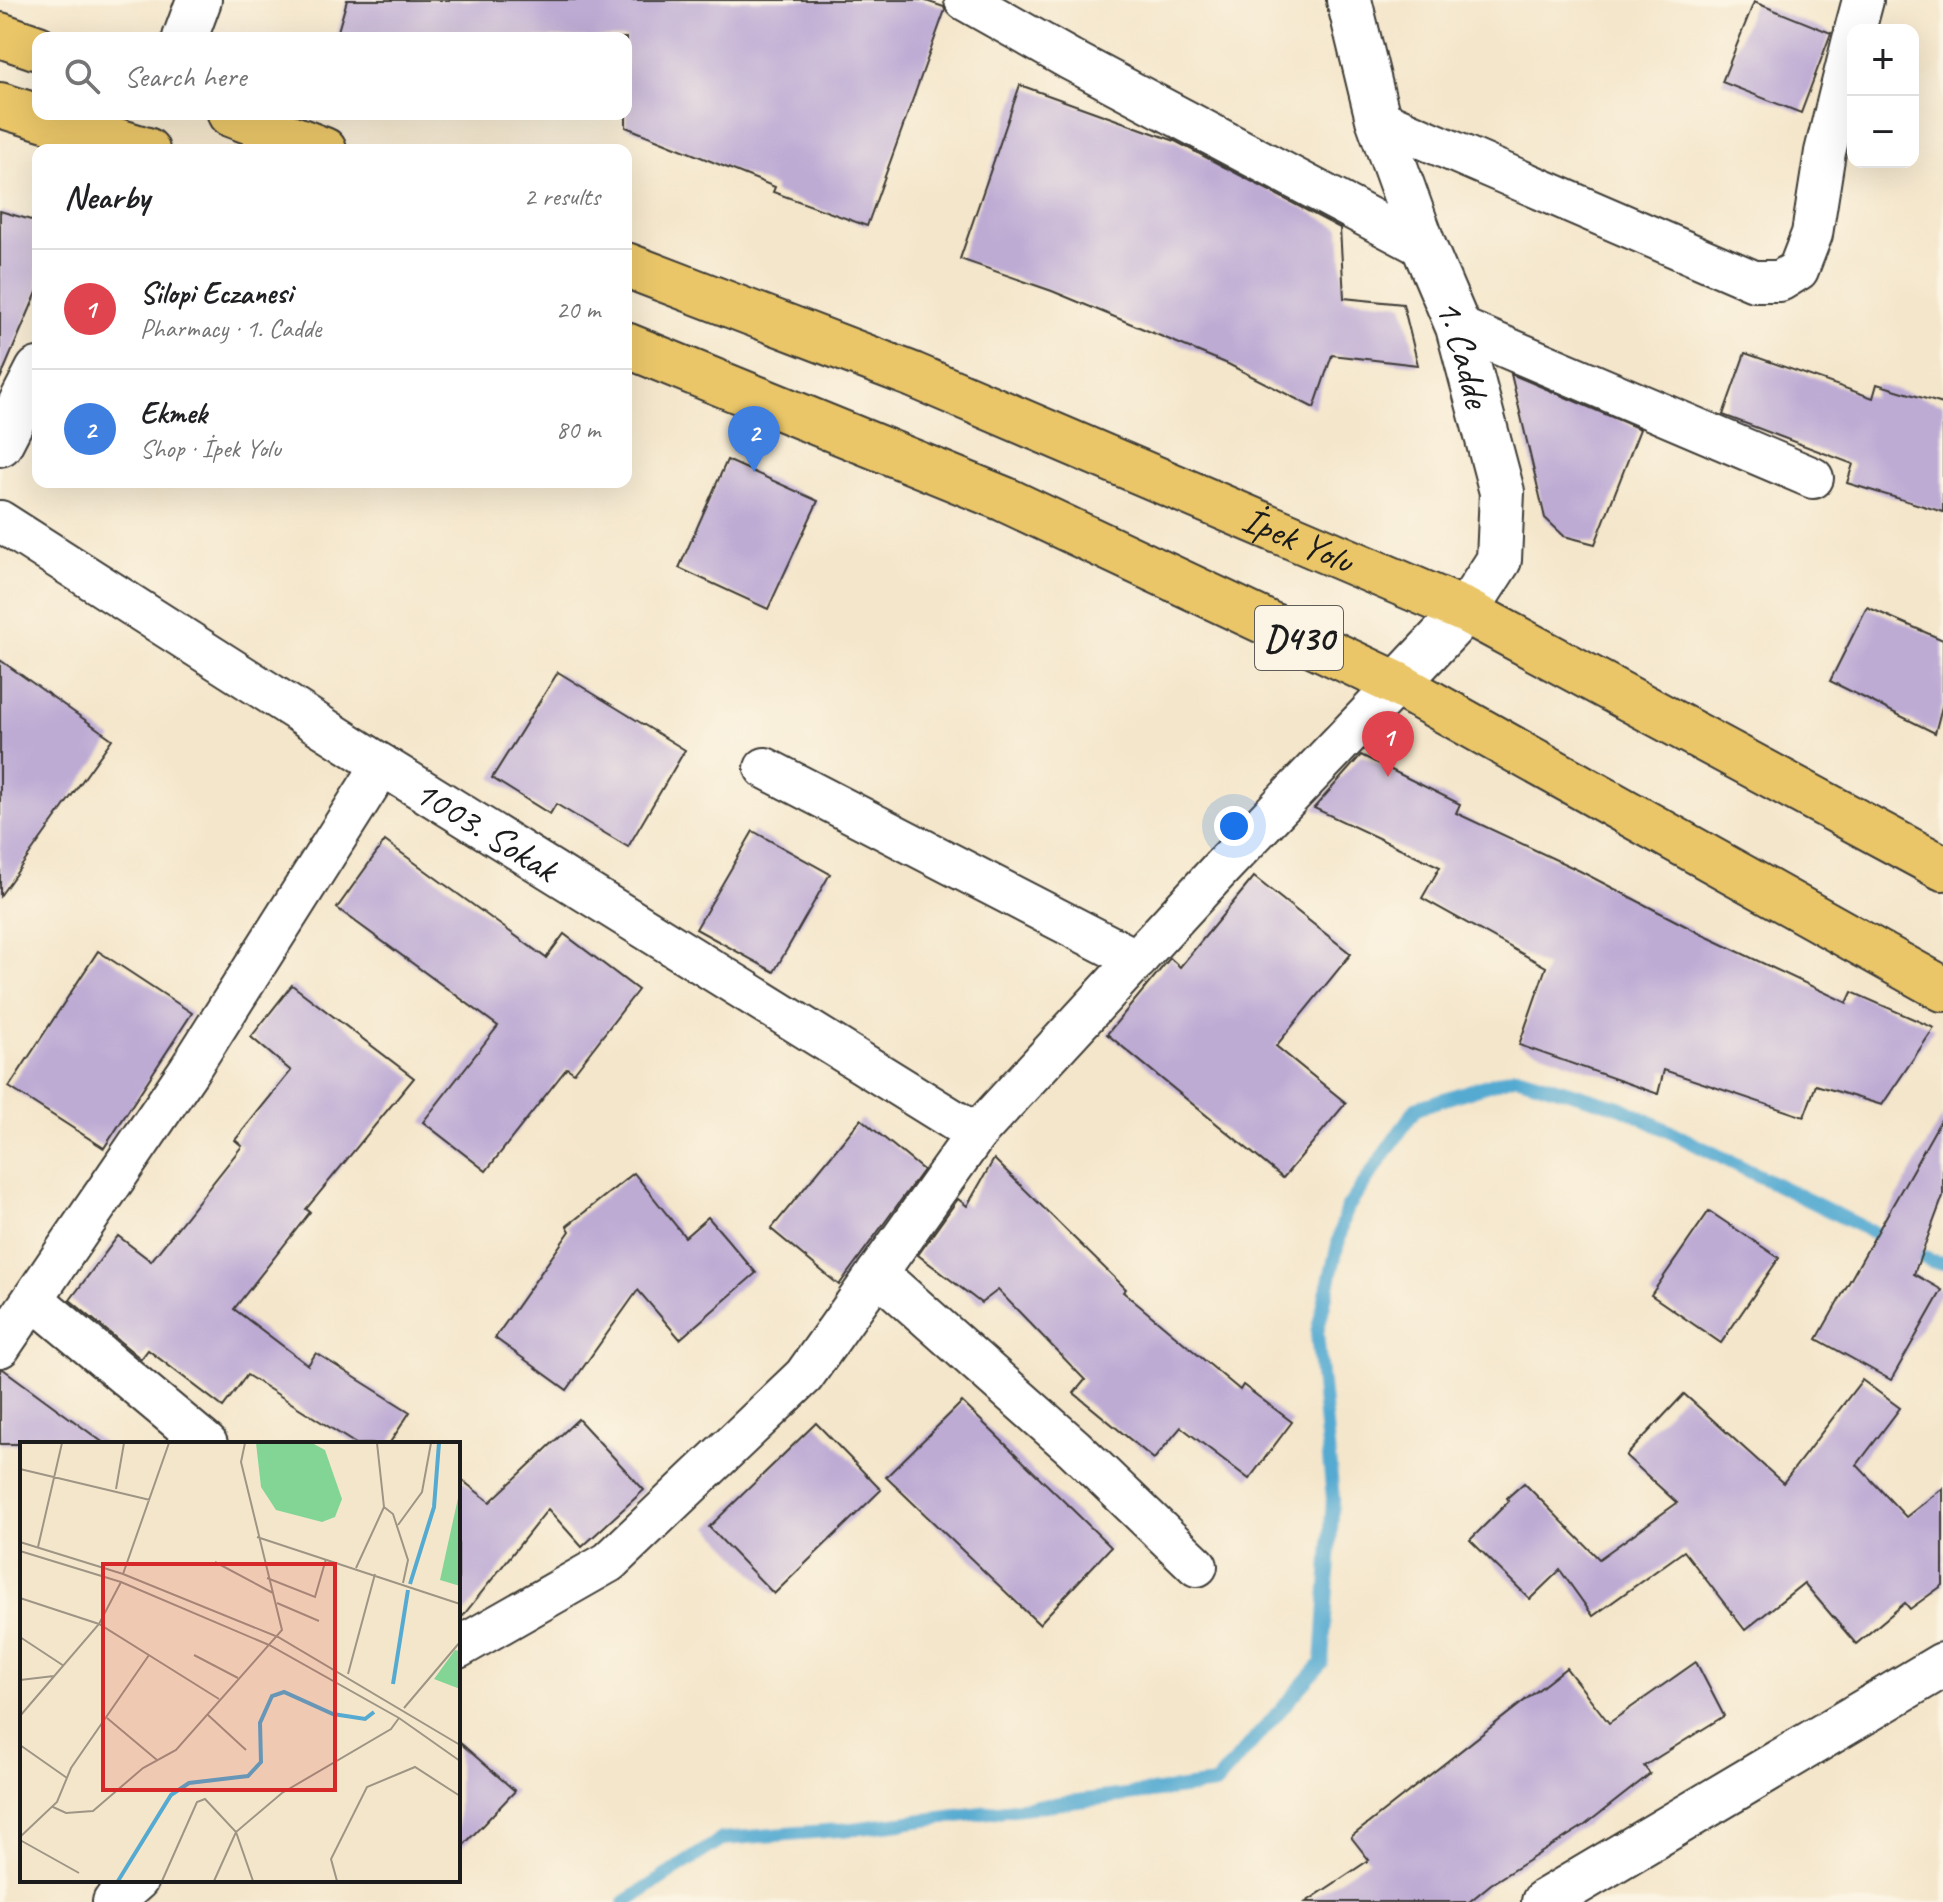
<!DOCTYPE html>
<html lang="en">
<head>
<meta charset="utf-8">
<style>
	:root { --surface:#fff; --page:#f6f6f6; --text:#202124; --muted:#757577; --line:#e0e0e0; --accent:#2563eb }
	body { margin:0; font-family:Caveat,sans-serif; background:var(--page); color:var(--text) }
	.controls { position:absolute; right:24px; top:24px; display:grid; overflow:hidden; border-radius:16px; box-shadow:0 8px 32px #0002 }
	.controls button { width:72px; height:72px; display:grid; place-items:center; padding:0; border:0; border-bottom:2px solid var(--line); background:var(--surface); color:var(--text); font:40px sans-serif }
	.you { position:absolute; left:1234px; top:826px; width:28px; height:28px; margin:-20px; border:6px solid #fff; border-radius:50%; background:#1a73e8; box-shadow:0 0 0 12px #1a73e833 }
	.badge { display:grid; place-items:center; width:52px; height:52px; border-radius:50%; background:var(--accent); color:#fff; font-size:26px; font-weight:700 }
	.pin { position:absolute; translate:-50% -66px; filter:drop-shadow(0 2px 4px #0008) }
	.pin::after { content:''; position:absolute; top:42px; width:28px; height:24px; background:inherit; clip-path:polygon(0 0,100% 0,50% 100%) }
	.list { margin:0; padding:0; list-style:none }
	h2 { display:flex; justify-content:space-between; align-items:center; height:104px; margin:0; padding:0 32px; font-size:34px }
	h2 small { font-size:26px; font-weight:400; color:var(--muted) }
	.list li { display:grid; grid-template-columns:52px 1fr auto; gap:24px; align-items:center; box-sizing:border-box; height:120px; padding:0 32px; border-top:2px solid var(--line) }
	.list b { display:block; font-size:30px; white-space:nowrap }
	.list p { margin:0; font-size:26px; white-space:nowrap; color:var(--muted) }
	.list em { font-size:26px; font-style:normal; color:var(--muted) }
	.icon { flex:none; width:44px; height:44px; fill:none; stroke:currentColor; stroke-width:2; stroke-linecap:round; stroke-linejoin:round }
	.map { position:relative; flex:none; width:1943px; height:1902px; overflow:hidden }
	.search { position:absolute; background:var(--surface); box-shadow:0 8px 32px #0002; left:32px; top:32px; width:600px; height:88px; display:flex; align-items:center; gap:20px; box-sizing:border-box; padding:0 28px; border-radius:16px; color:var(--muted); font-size:30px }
	.panel { position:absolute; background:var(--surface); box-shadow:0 8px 32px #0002; left:32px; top:144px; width:600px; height:344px; border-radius:16px }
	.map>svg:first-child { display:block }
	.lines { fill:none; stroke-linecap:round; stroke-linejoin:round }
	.stream { stroke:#55aad1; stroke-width:14 }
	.building { fill:#beabd4 }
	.minor-casing { stroke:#3c3a36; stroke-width:44 }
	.tertiary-casing { stroke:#3c3a36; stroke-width:48 }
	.trunk-casing { stroke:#3c3a36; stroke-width:48 }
	.minor { stroke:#fff; stroke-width:40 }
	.tertiary { stroke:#fff; stroke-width:44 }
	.trunk { stroke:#eac669; stroke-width:44 }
	.labels { text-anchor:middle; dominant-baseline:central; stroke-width:8; stroke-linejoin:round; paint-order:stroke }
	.shield { fill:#fcf5e5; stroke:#5f5d58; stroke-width:2 }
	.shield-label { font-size:36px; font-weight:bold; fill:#1c1c1c }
	.street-label { font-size:38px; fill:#1c1c1c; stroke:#fcf5e5 }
	.inset-river { fill:none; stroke:#55aad1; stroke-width:4 }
	.inset-road { fill:none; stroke:#9e9585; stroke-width:2 }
	.view { fill:#d62828; fill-opacity:0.15; stroke:#d62828; stroke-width:4 }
	.inset-edge { fill:none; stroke:#1c1c1c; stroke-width:4 }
</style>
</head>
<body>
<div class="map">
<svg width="1943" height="1902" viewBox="0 0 1943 1902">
	<rect width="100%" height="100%" fill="#fcf5e5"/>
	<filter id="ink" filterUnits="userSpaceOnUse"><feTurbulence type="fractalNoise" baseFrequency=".0125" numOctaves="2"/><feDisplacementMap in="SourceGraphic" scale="16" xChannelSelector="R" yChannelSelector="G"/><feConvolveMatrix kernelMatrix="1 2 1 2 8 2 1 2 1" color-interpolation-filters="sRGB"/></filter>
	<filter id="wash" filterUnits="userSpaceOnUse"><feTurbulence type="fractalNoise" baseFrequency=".006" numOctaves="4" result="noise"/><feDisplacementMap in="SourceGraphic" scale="32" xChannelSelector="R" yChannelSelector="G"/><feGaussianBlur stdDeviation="1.8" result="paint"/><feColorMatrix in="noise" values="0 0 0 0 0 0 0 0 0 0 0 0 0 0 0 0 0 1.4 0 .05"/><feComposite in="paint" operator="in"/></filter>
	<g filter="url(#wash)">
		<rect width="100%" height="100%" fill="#f4e6cb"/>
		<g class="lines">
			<path class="stream" d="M 625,1902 L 722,1839 L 852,1829 L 1215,1784 L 1322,1663 L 1333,1499 L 1317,1333 L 1346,1210 L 1416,1108 L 1516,1076 L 1622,1108 L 1931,1261 L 1943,1263"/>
		</g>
		<g id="blocks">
			<g class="building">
				<path d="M 347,0 L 923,0 L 944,7 L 945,10 L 867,226 L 773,192 L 775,187 L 626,127 L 626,38 L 336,38 Z"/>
				<path d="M 1754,2 L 1831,33 L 1801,113 L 1722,82 Z"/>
				<path d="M 1020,85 L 1175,141 L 1340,228 L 1344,298 L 1403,304 L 1418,365 L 1332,355 L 1314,408 L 1228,364 L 1052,291 L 960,259 Z"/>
				<path d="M 0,211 L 38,222 L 38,290 L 0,379 Z"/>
				<path d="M 1745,353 L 1873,398 L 1877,384 L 1943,404 L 1943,512 L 1847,483 L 1853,464 L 1723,415 Z"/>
				<path d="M 1511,374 L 1640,429 L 1595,544 L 1564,536 L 1545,518 Z"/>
				<path d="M 727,460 L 818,501 L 768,609 L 679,568 Z"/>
				<path d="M 1867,607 L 1943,640 L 1943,703 L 1935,733 L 1830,681 Z"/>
				<path d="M 0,660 L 112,739 L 0,896 Z"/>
				<path d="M 558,672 L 685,750 L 628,847 L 556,804 L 550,814 L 492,778 Z"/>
				<path d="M 1361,755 L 1460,804 L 1456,813 L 1580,871 L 1701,934 L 1847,1003 L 1852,992 L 1934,1028 L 1882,1105 L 1816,1085 L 1804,1117 L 1664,1070 L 1658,1094 L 1519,1045 L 1546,967 L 1422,898 L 1440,867 L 1314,808 Z"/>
				<path d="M 753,831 L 830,874 L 774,972 L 696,929 Z"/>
				<path d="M 385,841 L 546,958 L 564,934 L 638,990 L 574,1073 L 567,1068 L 486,1171 L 423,1122 L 498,1026 L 337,908 Z"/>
				<path d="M 1254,877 L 1351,954 L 1276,1046 L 1346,1103 L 1283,1178 L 1107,1034 L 1170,958 L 1180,967 Z"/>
				<path d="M 98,951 L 192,1013 L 104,1148 L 9,1087 Z"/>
				<path d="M 292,985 L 414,1078 L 306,1209 L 310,1212 L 234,1309 L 308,1365 L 316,1353 L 410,1412 L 389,1444 L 356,1444 L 247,1375 L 223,1407 L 148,1350 L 141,1359 L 70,1300 L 118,1236 L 151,1261 L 242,1146 L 235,1140 L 291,1071 L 251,1037 Z"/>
				<path d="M 1943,1116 L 1943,1196 L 1914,1274 L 1942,1290 L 1891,1380 L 1817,1339 Z"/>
				<path d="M 861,1119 L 923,1170 L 839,1285 L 771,1229 Z"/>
				<path d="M 994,1159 L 1126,1289 L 1123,1292 L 1240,1390 L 1243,1385 L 1292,1422 L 1249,1479 L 1181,1427 L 1154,1459 L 1074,1393 L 1085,1380 L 998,1290 L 981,1303 L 918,1255 L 958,1199 L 967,1206 Z"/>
				<path d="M 634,1173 L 685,1237 L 708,1217 L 756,1273 L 680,1339 L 638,1290 L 567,1390 L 495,1338 L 570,1231 L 567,1226 Z"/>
				<path d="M 1709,1211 L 1779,1258 L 1721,1343 L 1651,1295 Z"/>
				<path d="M 3,1369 L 105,1444 L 0,1444 L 0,1370 Z"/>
				<path d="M 1862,1380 L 1900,1408 L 1857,1465 L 1906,1517 L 1943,1488 L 1943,1585 L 1910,1609 L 1905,1603 L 1856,1644 L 1804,1583 L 1745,1630 L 1684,1551 L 1593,1616 L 1560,1570 L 1530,1599 L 1470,1540 L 1509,1501 L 1507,1498 L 1524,1483 L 1599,1559 L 1677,1503 L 1626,1456 L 1684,1394 L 1783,1483 Z"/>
				<path d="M 962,1402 L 1111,1547 L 1039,1624 L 886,1477 Z"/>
				<path d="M 578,1419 L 644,1490 L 582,1547 L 548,1509 L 458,1622 L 458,1477 L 490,1502 Z"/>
				<path d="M 816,1423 L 881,1490 L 774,1594 L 709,1527 Z"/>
				<path d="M 1696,1662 L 1724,1716 L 1644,1766 L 1650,1774 L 1585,1825 L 1491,1884 L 1469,1902 L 1306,1902 L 1369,1860 L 1351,1837 L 1566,1668 L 1609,1723 Z"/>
				<path d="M 458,1741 L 515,1791 L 458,1851 Z"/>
			</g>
		</g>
	</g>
	<g filter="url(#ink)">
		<use href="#blocks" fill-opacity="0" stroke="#3c3a36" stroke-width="2"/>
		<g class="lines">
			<defs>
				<g id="minor">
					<path d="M 965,0 L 1071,60 L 1424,247"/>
					<path d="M 1855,30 L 1863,0"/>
					<path d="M 1378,119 L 1754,281 L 1780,281 L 1798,270 L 1812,234 L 1825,152 L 1853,39"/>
					<path d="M 1458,327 L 1813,478"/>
					<path id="s1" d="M 0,521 L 382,765 L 976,1134"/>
					<path d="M 765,768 L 1137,960"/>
					<path d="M 877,1273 L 1074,1448 L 1197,1566"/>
					<path d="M 33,1299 L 207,1444"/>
					<path d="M 0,1347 L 189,1070 L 382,765"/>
					<path d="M 458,1648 L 609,1562 L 804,1376 L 976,1134 L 1221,868 L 1397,684"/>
					<path d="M 113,1902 L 138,1880"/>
				</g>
				<g id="tertiary">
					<path id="s2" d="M 1349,0 L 1378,119 L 1424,247 L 1458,327 L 1502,492 L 1499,560 L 1466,611 L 1397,684"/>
					<path d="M 185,38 L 199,0"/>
					<path d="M 0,444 L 38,370"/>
					<path d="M 1544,1902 L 1943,1665"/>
				</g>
				<g id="trunk">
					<path d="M 0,35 L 38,48"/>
					<path d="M 0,105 L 147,150"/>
					<path d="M 230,114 L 324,150"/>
					<path id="s3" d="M 626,265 L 913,375 L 1466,611 L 1943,868"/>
					<path d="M 626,345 L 1004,499 L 1397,684 L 1943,989"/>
				</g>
			</defs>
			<use href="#minor" class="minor-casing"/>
			<use href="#tertiary" class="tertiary-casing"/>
			<use href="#trunk" class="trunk-casing"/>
			<use href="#minor" class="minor"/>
			<use href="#tertiary" class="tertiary"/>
			<use href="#trunk" class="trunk"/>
		</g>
	</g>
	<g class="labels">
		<rect class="shield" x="1255" y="606" width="88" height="64" rx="6"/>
		<g class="shield-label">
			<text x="1299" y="638">D430</text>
		</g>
		<g class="street-label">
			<text stroke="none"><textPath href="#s2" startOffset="372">1. Cadde</textPath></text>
			<text stroke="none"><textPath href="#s3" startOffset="726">İpek Yolu</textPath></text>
			<text stroke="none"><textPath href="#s1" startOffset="576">1003. Sokak</textPath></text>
		</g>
	</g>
	<g transform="translate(20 1442)">
		<rect width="440" height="440" fill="#f4e6cb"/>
		<path d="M 236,1 L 292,1 L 305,8 L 322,57 L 315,75 L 302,80 L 256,68 L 241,45 ZM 440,47 L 440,144 L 420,138 ZM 435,208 L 440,209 L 440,247 L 414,237 Z" fill="#83d596"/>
		<path class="inset-river" d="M 390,142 L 414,65 L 419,1M 373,242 L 388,148M 98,439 L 151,353 L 169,341 L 228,334 L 241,320 L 240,281 L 252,254 L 264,250 L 313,272 L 345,277 L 354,270"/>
		<path class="inset-road" d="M 0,27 L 130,58M 96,47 L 104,1M 364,65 L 373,72 L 388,118 L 383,141M 378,83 L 402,50 L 411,1M 237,95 L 440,162M 0,100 L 103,132 L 258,195 L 440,303M 18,105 L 42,1M 0,109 L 101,140 L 249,203 L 379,276 L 440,319M 195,120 L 253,151M 336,126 L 364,65 L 357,1M 103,132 L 149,1M 247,136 L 295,155 L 306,117M 0,156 L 79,182 L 199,257M 257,161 L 299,179M 0,195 L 44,224M 174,213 L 218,236M 328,232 L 355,132M 0,238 L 34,234M 384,266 L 440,200M 188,273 L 226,308M 0,274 L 79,182 L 101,140M 87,276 L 137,318M 0,303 L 47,336M 33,365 L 46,371 L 73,369 L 123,326 L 156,308 L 262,188 L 221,20 L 225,1M 0,395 L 37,360 L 51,326 L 129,213M 0,398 L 59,431M 142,439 L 177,360 L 185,357 L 216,390 L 233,439M 194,439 L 216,390 L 262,351 L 371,287 L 379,276M 317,439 L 311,417 L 347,345 L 395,325 L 440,354"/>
		<path class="view" d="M 83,122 L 315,122 L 315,348 L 83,348 Z"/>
		<rect width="440" height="440" class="inset-edge"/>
	</g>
</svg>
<div class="controls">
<button>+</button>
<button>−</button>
</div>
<div class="you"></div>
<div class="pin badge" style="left:1388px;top:777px;background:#e0444e">1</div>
<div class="pin badge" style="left:754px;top:472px;background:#3f7fe0">2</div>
<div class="search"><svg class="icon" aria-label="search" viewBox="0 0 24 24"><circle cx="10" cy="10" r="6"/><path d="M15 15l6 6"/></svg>Search here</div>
<section class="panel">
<h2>Nearby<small>2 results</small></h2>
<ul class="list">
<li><span class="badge" style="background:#e0444e">1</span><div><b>Silopi Eczanesi</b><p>Pharmacy · 1. Cadde</p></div><em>20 m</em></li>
<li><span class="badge" style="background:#3f7fe0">2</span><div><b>Ekmek</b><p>Shop · İpek Yolu</p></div><em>80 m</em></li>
</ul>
</section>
</div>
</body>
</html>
